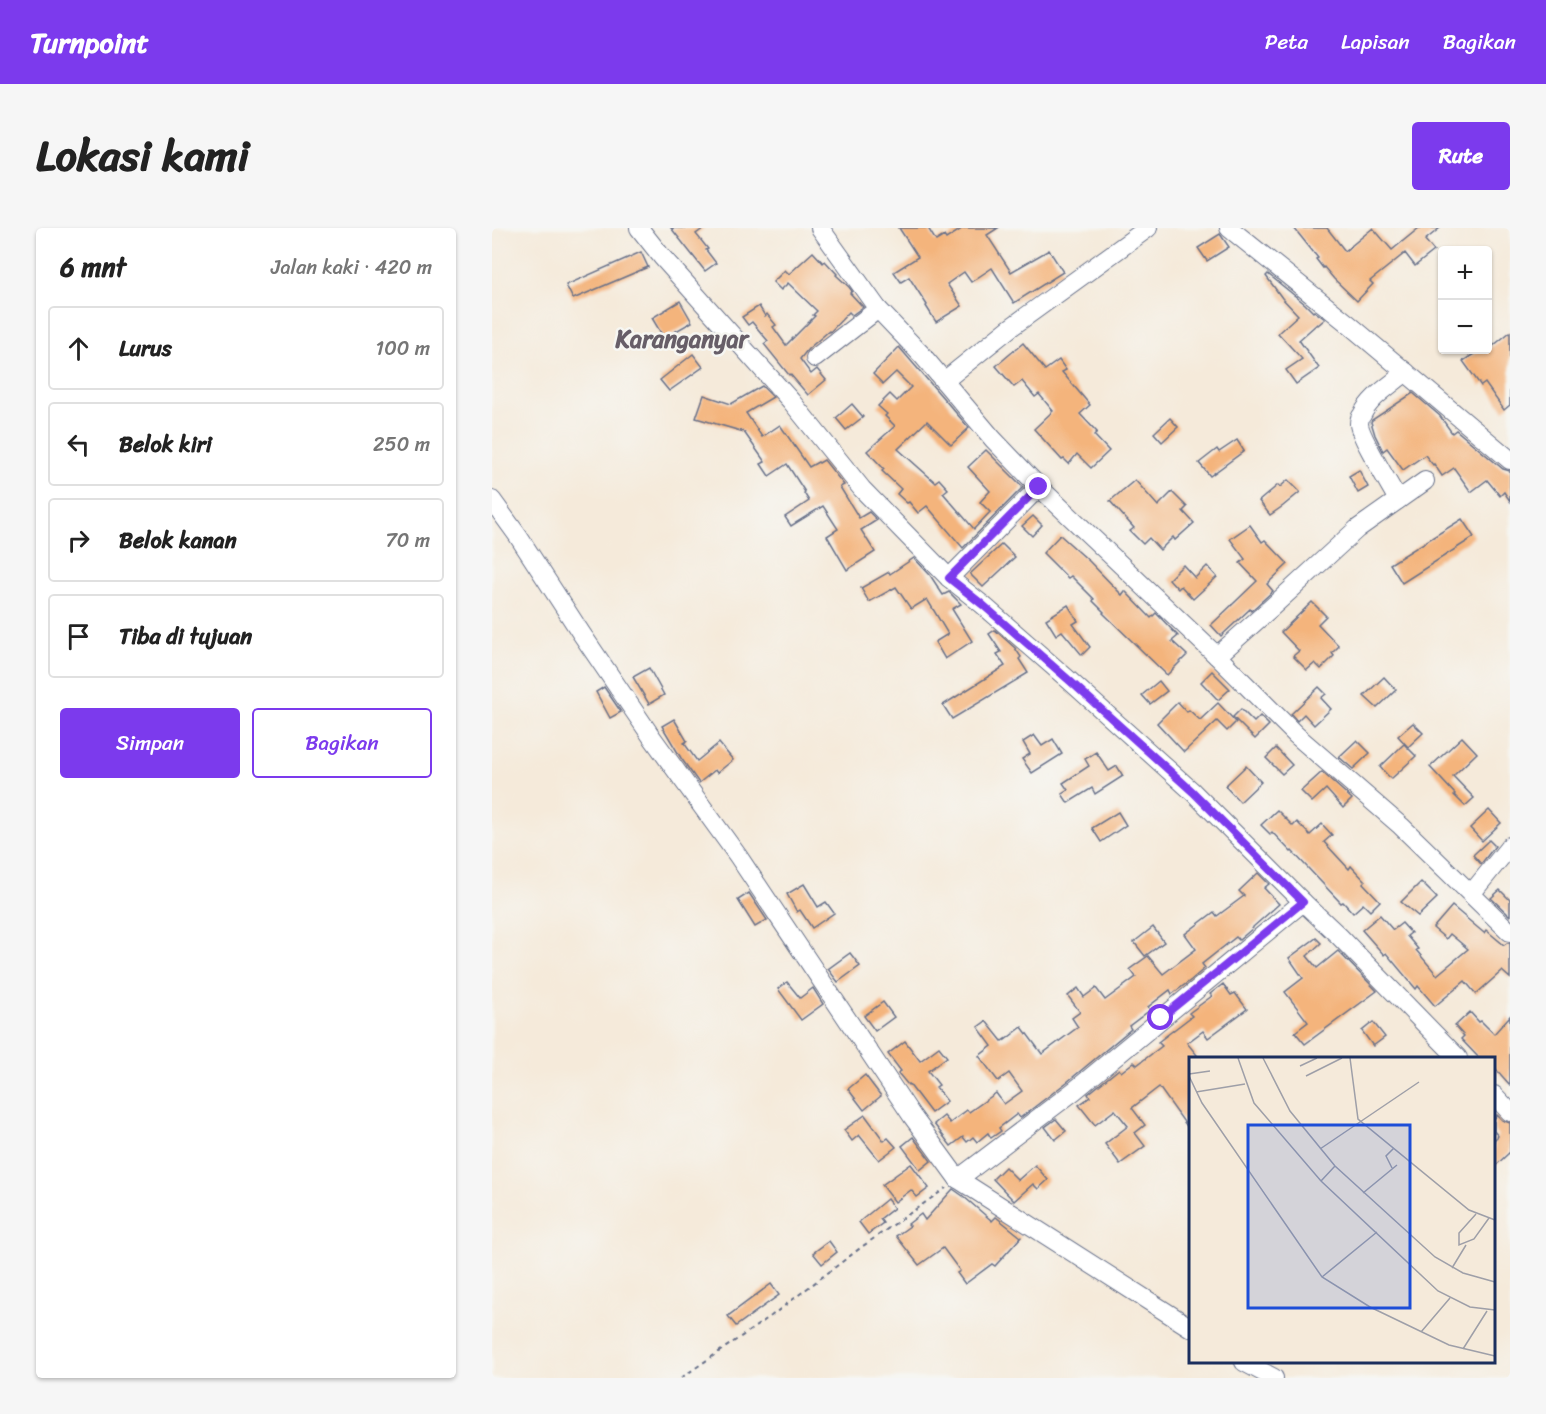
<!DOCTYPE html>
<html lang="id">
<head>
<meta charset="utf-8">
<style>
	:root { --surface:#fff; --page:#f6f6f6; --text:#222; --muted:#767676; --line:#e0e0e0; --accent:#7c3aed }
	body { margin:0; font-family:Sriracha,sans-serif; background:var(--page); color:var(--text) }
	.controls { position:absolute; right:18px; top:18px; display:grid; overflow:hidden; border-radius:6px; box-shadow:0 2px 4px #0004 }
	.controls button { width:54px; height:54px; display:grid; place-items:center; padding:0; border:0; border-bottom:2px solid var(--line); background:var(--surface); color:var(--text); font:30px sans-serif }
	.stop { position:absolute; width:18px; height:18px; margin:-14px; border:4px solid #7c3aed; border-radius:50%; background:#fff }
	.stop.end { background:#7c3aed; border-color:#fff; box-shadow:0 2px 6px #0008 }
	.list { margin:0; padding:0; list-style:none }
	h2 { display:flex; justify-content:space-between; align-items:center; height:78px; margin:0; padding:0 24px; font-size:26px }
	h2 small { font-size:20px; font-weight:400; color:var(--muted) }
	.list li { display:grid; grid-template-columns:39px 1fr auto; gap:18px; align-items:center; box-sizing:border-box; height:84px; margin:0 12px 12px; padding:0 12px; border:2px solid var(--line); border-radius:6px }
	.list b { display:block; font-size:22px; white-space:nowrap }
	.list em { font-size:20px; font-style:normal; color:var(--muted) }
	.actions { display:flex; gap:12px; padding:18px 24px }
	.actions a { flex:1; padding:14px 0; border:2px solid var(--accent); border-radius:6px; text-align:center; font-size:21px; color:var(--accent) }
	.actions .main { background:var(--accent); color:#fff }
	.icon { flex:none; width:33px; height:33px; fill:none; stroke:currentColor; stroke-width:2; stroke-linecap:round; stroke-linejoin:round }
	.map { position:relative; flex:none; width:1018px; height:1150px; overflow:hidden; border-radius:6px }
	header { display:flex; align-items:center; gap:36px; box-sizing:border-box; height:84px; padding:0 30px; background:var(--accent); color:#fff }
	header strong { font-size:28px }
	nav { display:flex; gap:33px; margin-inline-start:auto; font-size:21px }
	.intro { display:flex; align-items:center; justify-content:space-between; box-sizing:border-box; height:144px; padding:0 36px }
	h1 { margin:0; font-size:42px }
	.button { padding:15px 27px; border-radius:6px; background:var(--accent); color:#fff; font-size:21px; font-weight:700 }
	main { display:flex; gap:36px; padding:0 36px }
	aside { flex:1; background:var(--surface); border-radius:6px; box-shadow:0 2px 4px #0004 }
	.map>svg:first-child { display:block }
	.building { fill:#f4b47b }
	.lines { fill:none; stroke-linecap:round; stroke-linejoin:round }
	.minor-casing { stroke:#677089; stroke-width:20 }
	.path { stroke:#677089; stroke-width:2; stroke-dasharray:4.5 4.5; stroke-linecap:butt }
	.minor { stroke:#fff; stroke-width:18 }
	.route { stroke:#7c3aed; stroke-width:8 }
	.labels { text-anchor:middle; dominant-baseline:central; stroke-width:5; stroke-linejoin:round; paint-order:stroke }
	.quarter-label { font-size:24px; font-weight:bold; fill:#675e68; stroke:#f6f6f2 }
	.inset-road { fill:none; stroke:#9e9fa8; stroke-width:1.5 }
	.view { fill:#1d4ed8; fill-opacity:0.15; stroke:#1d4ed8; stroke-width:3 }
	.inset-edge { fill:none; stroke:#1b2f5e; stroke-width:3 }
</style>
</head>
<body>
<header>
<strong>Turnpoint</strong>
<nav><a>Peta</a><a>Lapisan</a><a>Bagikan</a></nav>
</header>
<div class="intro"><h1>Lokasi kami</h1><a class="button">Rute</a></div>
<main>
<aside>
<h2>6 mnt<small>Jalan kaki · 420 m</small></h2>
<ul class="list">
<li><svg class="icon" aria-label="ahead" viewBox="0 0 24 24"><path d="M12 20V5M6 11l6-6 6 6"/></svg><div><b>Lurus</b></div><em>100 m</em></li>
<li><svg class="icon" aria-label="left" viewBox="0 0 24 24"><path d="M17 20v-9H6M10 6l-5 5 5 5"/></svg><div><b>Belok kiri</b></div><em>250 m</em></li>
<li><svg class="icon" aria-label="right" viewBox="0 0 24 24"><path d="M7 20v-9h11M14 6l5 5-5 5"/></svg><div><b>Belok kanan</b></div><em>70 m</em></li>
<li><svg class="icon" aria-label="arrive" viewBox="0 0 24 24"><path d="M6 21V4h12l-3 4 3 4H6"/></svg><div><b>Tiba di tujuan</b></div></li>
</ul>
<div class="actions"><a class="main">Simpan</a><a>Bagikan</a></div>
</aside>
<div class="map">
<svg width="1018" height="1150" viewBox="0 0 1018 1150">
	<rect width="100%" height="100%" fill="#f6f6f2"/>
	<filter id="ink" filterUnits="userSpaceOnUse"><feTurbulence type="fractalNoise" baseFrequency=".0167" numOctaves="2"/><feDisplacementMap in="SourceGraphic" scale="12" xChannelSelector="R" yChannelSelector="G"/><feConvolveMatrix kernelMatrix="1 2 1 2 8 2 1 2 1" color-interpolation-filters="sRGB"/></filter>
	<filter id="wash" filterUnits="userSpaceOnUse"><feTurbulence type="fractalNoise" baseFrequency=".008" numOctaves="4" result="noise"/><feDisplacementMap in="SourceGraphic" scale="24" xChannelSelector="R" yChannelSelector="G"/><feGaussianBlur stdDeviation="1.35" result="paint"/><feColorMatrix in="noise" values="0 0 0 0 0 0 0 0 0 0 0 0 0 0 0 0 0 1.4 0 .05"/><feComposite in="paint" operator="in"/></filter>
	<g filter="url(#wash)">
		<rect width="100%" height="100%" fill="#f5eada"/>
		<g id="blocks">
			<g class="building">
				<path d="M 179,0 L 212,0 L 204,6 L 216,21 L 214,22 L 224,35 L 213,43 Z"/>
				<path d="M 407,0 L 436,0 L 444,13 L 452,8 L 454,11 L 471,0 L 506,0 L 495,7 L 519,44 L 557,22 L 571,44 L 522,75 L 500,40 L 479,54 L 472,44 L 455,56 L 470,78 L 444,94 L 434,78 L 435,77 L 417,49 L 409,54 L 402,44 L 426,29 Z"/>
				<path d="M 802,0 L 835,0 L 853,23 L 881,0 L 900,22 L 927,0 L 948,0 L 933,12 L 942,23 L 923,38 L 913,25 L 878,53 L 881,56 L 865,73 L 842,51 L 832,39 L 831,40 L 824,31 L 826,30 Z"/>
				<path d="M 728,6 L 737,19 L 715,33 L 706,20 Z"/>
				<path d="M 149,24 L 156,39 L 81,71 L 74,57 Z"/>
				<path d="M 321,24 L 331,35 L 333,33 L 345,46 L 344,47 L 357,59 L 360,63 L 358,65 L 371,79 L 360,87 L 357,84 L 338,104 L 337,103 L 316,121 L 308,131 L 319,146 L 325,141 L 334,152 L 316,167 L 298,146 L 297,147 L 272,116 L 276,113 L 260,94 L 256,97 L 250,89 L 267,78 L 273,88 L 275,86 L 284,97 L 281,99 L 294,117 L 323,88 L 321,87 L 325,83 L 296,55 L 289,62 L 281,54 L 293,42 L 297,46 Z"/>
				<path d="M 776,46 L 813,76 L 821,84 L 822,83 L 833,91 L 826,97 L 825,96 L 807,112 L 827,140 L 804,156 L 794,142 L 810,131 L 786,105 L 806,87 L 790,70 L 774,48 Z"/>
				<path d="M 188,73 L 200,94 L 172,110 L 160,90 Z"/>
				<path d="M 1018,104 L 1018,177 L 1012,182 L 993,155 L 989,158 L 971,133 L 988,122 L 996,122 Z"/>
				<path d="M 531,115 L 553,142 L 567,132 L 574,142 L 570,144 L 598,177 L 588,186 L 605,204 L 602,207 L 617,223 L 599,240 L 585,226 L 577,236 L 572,231 L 570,232 L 542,201 L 561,183 L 547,166 L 543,169 L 530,153 L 522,159 L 504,138 Z"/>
				<path d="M 407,119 L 477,200 L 459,217 L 435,193 L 406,221 L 443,254 L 447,251 L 456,261 L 451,265 L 482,301 L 498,284 L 488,274 L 498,263 L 476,239 L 494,222 L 531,259 L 471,320 L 435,278 L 426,285 L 417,274 L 415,275 L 405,266 L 409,261 L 390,243 L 392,241 L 375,223 L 403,198 L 393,188 L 395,186 L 386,178 L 398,166 L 405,173 L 419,159 L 404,144 L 391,156 L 381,146 Z"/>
				<path d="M 201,126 L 211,139 L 177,163 L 168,152 Z"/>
				<path d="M 270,158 L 281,169 L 254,185 L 270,209 L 288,197 L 317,239 L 326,234 L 327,235 L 332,232 L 352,257 L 348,259 L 367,290 L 377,284 L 385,292 L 369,302 L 383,324 L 355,342 L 335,308 L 346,301 L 331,278 L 299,298 L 293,289 L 317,273 L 312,265 L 313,264 L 295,236 L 277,248 L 269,236 L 273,234 L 252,204 L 204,190 L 212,167 L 239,176 Z"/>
				<path d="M 921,165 L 948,188 L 960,205 L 964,202 L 1011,241 L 1018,243 L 1018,273 L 1012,264 L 1008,268 L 995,252 L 979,264 L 962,240 L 950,248 L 942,236 L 941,237 L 933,227 L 911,242 L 895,220 L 891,223 L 883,207 L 879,194 L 880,192 Z"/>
				<path d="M 360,176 L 371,189 L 354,202 L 344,190 Z"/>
				<path d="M 678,190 L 686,199 L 670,214 L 662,205 Z"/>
				<path d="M 745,212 L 752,223 L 718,248 L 707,235 L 725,221 L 727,224 Z"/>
				<path d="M 867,242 L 876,259 L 866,265 L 857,248 Z"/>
				<path d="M 643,252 L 666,278 L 680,264 L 695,279 L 691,283 L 702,295 L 683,312 L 681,309 L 668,322 L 657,310 L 651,316 L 638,303 L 642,300 L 618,273 Z"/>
				<path d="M 796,252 L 808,264 L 791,278 L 778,287 L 767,273 L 786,257 L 788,259 Z"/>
				<path d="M 541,288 L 550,297 L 540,308 L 530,298 Z"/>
				<path d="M 970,291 L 982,309 L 910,355 L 898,336 Z"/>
				<path d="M 758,297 L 770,314 L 773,312 L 796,336 L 775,356 L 781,363 L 759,383 L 758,381 L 729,408 L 719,397 L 765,353 L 748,335 L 753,331 L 738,311 Z"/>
				<path d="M 568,307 L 597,333 L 630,367 L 633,363 L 659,390 L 664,385 L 686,408 L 680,413 L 695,427 L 675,447 L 611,385 L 612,384 L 601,373 L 602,371 L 579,348 L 576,350 L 551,325 Z"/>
				<path d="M 510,316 L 523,329 L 491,359 L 478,346 Z"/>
				<path d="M 422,330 L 438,347 L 451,367 L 457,364 L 469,376 L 460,381 L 480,413 L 453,431 L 443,414 L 456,406 L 435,371 L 419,381 L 404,359 L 377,374 L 369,360 L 397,344 L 398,346 Z"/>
				<path d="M 691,337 L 703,350 L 715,338 L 725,349 L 701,371 L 689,358 L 686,361 L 677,351 Z"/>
				<path d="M 820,374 L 834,388 L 826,396 L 847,418 L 840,425 L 842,428 L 829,441 L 823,435 L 815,442 L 801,428 L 807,423 L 789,404 Z"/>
				<path d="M 576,377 L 586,393 L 581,396 L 598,419 L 590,427 L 570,403 L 564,407 L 554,391 Z"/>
				<path d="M 503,402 L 523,420 L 529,429 L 527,431 L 536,445 L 460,491 L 451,477 L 513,438 L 505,426 L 509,424 L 497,406 Z"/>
				<path d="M 157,440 L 172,467 L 157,476 L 141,449 Z"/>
				<path d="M 720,443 L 738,461 L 726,472 L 709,454 Z"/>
				<path d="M 892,449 L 904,462 L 885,480 L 872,468 Z"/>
				<path d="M 667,453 L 675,463 L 658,476 L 650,467 Z"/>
				<path d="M 112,459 L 129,484 L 118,490 L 104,464 Z"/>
				<path d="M 827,459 L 834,466 L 829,470 L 839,481 L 822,497 L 812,486 L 805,493 L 799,486 Z"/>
				<path d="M 686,474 L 695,484 L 697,482 L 708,492 L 726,475 L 744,494 L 735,503 L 725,493 L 692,524 L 665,495 Z"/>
				<path d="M 749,481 L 762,494 L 768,488 L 777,497 L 763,511 L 741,489 Z"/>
				<path d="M 182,491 L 195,513 L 192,515 L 205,533 L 227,515 L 241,532 L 225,545 L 223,542 L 207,555 L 189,530 L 170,498 Z"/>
				<path d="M 921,495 L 931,505 L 916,519 L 906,508 Z"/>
				<path d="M 542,507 L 550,518 L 561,511 L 570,526 L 540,545 L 530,531 L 538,526 L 531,514 Z"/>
				<path d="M 970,509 L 985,525 L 961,548 L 982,570 L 973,578 L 962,567 L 963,566 L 938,539 Z"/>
				<path d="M 865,512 L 878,525 L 861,541 L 847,529 Z"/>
				<path d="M 912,516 L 924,528 L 899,551 L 888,539 Z"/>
				<path d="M 784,520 L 800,537 L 790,546 L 774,530 Z"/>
				<path d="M 604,524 L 617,543 L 625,538 L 631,548 L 603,566 L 600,560 L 576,575 L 570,566 L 576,562 L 571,555 L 597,538 L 593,531 Z"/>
				<path d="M 754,538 L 769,554 L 748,574 L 733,558 Z"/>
				<path d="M 830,544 L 860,571 L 851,580 L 834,561 L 820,574 L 809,563 Z"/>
				<path d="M 785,582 L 801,598 L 805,594 L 818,607 L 830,596 L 840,607 L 832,614 L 857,641 L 859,638 L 873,653 L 871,655 L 888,673 L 878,683 L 871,676 L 861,685 L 851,674 L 849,675 L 800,623 L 799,624 L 780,604 L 778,606 L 769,597 Z"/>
				<path d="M 997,582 L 1009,595 L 990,613 L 978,600 Z"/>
				<path d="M 626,584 L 634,597 L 609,614 L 600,600 Z"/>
				<path d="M 997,612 L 1003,618 L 989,636 L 981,627 Z"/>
				<path d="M 766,645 L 777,656 L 772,660 L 787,676 L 761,699 L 761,700 L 747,712 L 744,709 L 710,736 L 713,740 L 699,752 L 680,766 L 678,762 L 656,779 L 658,782 L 637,798 L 639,801 L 575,854 L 528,890 L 525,886 L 507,900 L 509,903 L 499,910 L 496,905 L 485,914 L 481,909 L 475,914 L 471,909 L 459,918 L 442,896 L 452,888 L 458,895 L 475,882 L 477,884 L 504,865 L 512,876 L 530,863 L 517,845 L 506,853 L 487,828 L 500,818 L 486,799 L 494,793 L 510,813 L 513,811 L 513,812 L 530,799 L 550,826 L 586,799 L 580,790 L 588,784 L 576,768 L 586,760 L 592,769 L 604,760 L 613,772 L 644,749 L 638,741 L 656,728 L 671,746 L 704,721 L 693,706 L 722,684 L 725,688 L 752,668 L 747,663 Z"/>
				<path d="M 929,654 L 945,670 L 926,688 L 909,674 Z"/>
				<path d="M 312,656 L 326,679 L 334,674 L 342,685 L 320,700 L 308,682 L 305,684 L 295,666 Z"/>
				<path d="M 1008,662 L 1018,672 L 1018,688 L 999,670 Z"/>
				<path d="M 257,665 L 275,692 L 263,699 L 246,672 Z"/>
				<path d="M 960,678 L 992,705 L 994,702 L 1012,717 L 1015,715 L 1018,715 L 1018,750 L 1010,743 L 984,766 L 973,753 L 943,778 L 926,758 L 924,761 L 894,725 L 892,727 L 870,702 L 888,687 L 901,702 L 910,695 L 919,705 L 915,708 L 926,721 L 924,722 L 945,747 L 976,721 L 958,706 L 954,711 L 941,700 Z"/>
				<path d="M 661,699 L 672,714 L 653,728 L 642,714 Z"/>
				<path d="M 824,710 L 829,715 L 815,728 L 825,740 L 846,723 L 885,763 L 813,816 L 803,804 L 816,794 L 793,764 L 811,750 L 797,730 Z"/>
				<path d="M 358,725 L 368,738 L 346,754 L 336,741 Z"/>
				<path d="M 295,754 L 308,770 L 321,760 L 331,776 L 309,792 L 286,761 Z"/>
				<path d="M 731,756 L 739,767 L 743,765 L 755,781 L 716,810 L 711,803 L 695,815 L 705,827 L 699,831 L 699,904 L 667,859 L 640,880 L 653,897 L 643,905 L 653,918 L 628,936 L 613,916 L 636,898 L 623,882 L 603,897 L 587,877 L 598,869 L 596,866 L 627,841 L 629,844 L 642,834 L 645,837 L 670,818 L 666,814 L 700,788 L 697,785 L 720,768 L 718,766 Z"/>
				<path d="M 391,774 L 402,789 L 383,803 L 372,788 Z"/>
				<path d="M 978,784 L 987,794 L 989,793 L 1002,806 L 1018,788 L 1018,857 L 1002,839 L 1002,831 L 988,831 L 969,811 L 972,808 L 963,798 Z"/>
				<path d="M 881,794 L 893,809 L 881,818 L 870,803 Z"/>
				<path d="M 413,813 L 428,833 L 447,819 L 455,829 L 436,843 L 447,857 L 444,859 L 455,873 L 439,885 L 417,856 L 416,857 L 406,845 L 409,843 L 396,826 Z"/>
				<path d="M 373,847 L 389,868 L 372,882 L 356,861 Z"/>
				<path d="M 373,887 L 392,913 L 396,910 L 404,919 L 387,932 L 367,907 L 360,913 L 352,902 Z"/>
				<path d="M 1005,887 L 1010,892 L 1018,895 L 1018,924 L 1002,939 L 1002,912 L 1006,908 L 1002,903 L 1002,891 Z"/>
				<path d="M 564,891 L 574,903 L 563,912 L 553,899 Z"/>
				<path d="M 421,909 L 439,933 L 428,942 L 410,918 Z"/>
				<path d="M 419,936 L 437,960 L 425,969 L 419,962 L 403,974 L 390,957 Z"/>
				<path d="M 543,937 L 556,952 L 546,961 L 541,956 L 522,973 L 501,951 L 513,939 L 526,952 Z"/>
				<path d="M 461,961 L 471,968 L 500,993 L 504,989 L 529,1009 L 503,1038 L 500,1036 L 473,1056 L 465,1045 L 468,1043 L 451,1020 L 427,1037 L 404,1008 L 418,998 L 416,996 L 429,986 L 433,992 Z"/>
				<path d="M 395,971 L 402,980 L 388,991 L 391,995 L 376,1006 L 367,994 Z"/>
				<path d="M 337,1013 L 345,1024 L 330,1036 L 321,1025 Z"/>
				<path d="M 279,1056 L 287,1067 L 244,1098 L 236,1088 Z"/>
			</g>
		</g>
	</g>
	<g filter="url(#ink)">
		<use href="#blocks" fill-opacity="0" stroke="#677089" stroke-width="1.5"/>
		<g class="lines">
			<defs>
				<g id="minor">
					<path d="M 147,0 L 170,29 L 299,173 L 370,261 L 457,350 L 491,377 L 578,453 L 701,564 L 811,674 L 847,708 L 966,830"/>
					<path d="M 328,0 L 386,81 L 430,127 L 501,211 L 547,259 L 725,428 L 804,507 L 909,598 L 1018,704"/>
					<path d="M 737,0 L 854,94 L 1018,232"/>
					<path d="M 323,130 L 386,81"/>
					<path d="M 452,153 L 518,100 L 656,0"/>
					<path d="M 0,272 L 26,308 L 89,405 L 159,508 L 246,628 L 420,888 L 466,951 L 699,1100"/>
					<path d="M 906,272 C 898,257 868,209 867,196 C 867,193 868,189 870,187 C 878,169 899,157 914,144"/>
					<path d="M 457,350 L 547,259"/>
					<path d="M 725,428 L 780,379 L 865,301 L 933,253"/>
					<path d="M 979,666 L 1018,618"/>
					<path d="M 1002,867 L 1018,884"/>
					<path d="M 466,951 L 582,863 L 811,674"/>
					<path d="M 752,1134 L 782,1150"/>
				</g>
			</defs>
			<use href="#minor" class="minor-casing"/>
			<path class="path" d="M 189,1150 L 279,1088 L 371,1018 L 454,960"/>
			<use href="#minor" class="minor"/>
		</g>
	</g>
	<g class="lines" filter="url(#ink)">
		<path class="route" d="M 547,259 L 457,350 L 491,377 L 578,453 L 701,564 L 811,674 L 669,790"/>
	</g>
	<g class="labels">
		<g class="quarter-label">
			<text x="190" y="111">Karanganyar</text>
		</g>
	</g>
	<g transform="translate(697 829)">
		<rect width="306" height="306" fill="#f5eada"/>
		<path class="inset-road" d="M 49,1 L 65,46 L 132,124 L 249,234 L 281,250 L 306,253M 74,1 L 101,54 L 146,109 L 246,200 L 274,216 L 306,225M 161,1 L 169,62 L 280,153 L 306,163M 111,9 L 128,1M 0,17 L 21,14M 0,19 L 13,46 L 133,220 L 181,250 L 260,288 L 306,299M 117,19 L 153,1M 7,35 L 56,27M 131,92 L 230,25M 203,111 L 197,99 L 205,91M 132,124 L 146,109M 174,136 L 208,108M 287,157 L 270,176 L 270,188 L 285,182 L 300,161M 263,211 L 277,188M 133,220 L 188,175M 232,275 L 261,241M 274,292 L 298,254"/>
		<path class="view" d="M 59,68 L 221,68 L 221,251 L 59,251 Z"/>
		<rect width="306" height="306" class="inset-edge"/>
	</g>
</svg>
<div class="controls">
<button>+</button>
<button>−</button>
</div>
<div class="stop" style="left:669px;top:790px"></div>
<div class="stop end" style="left:547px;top:259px"></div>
</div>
</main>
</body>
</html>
